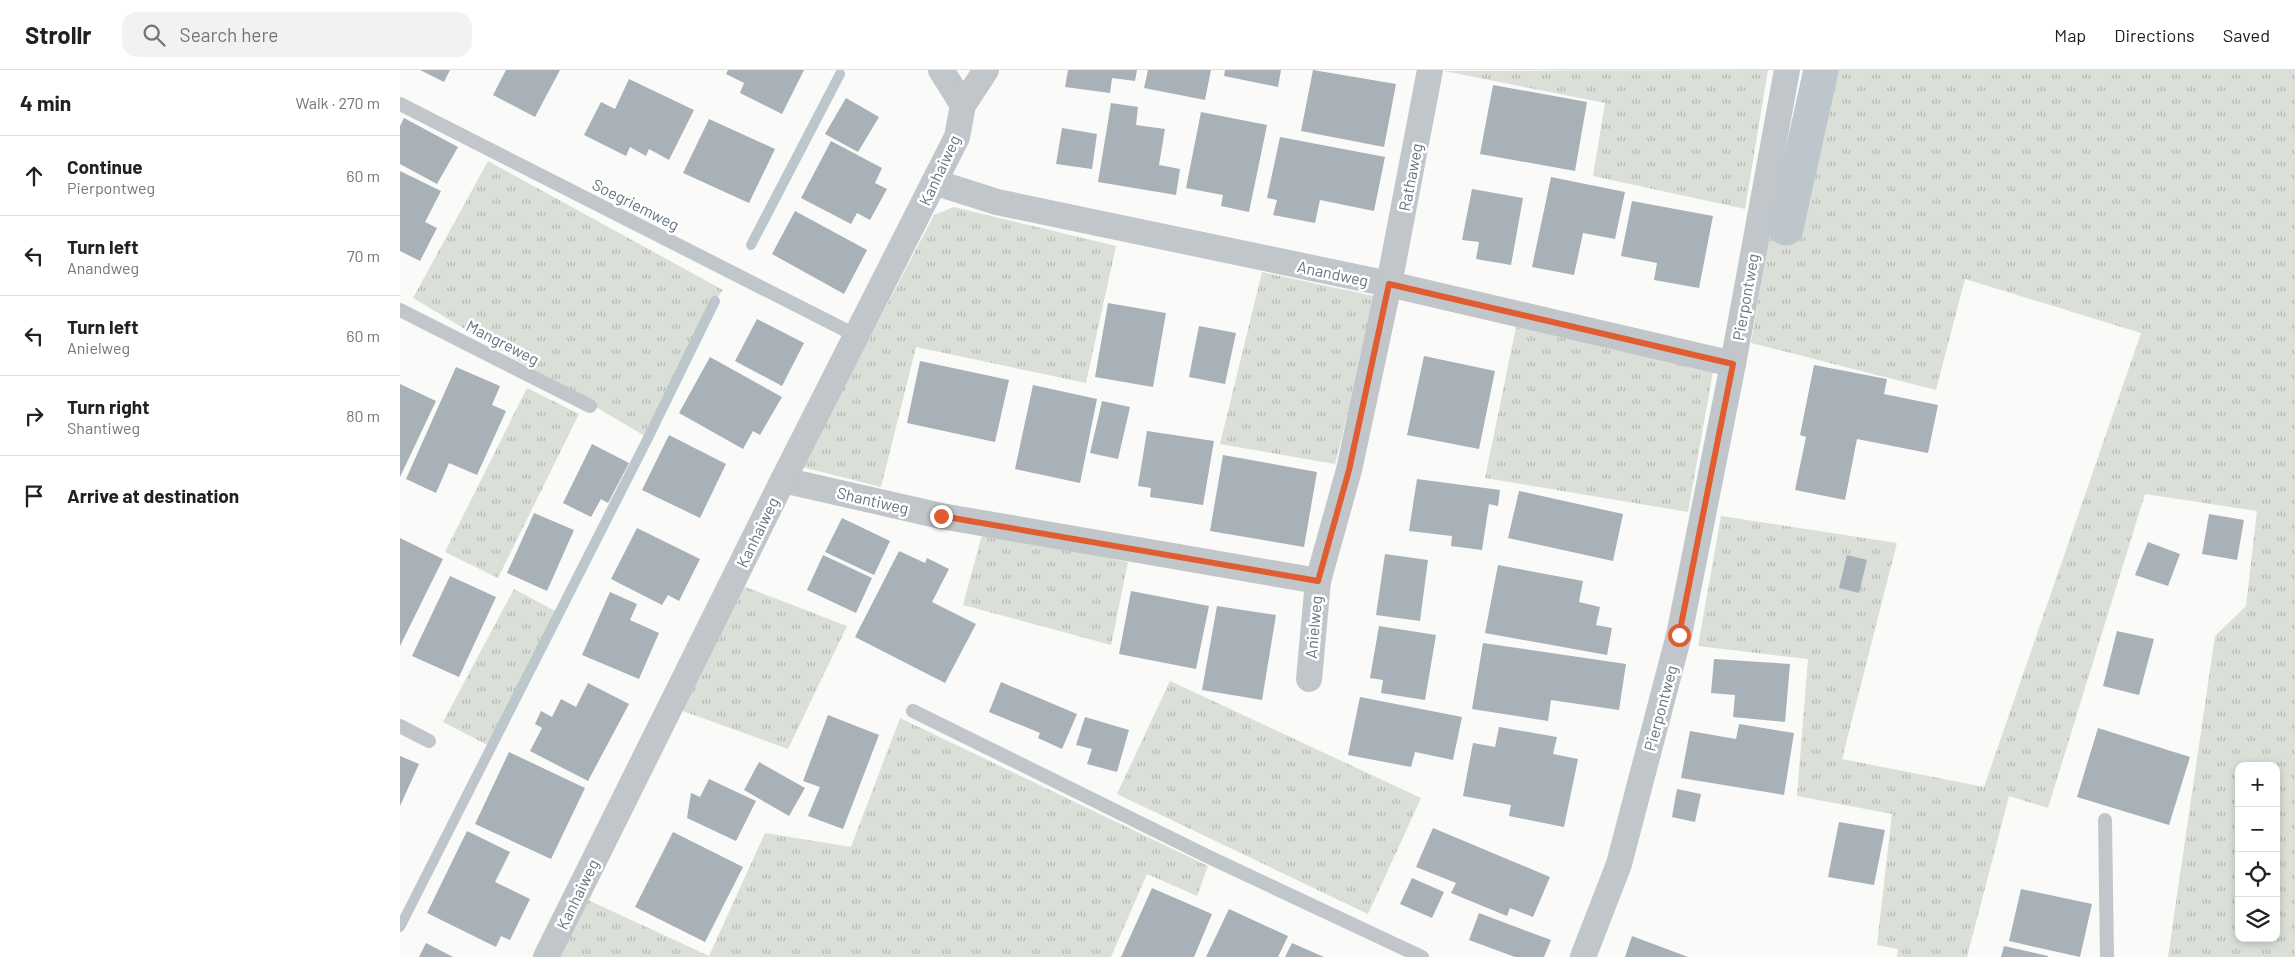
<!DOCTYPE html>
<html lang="en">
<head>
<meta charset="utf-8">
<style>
	:root { --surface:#fff; --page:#f2f2f2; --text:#202124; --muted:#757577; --line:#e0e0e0 }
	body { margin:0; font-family:Barlow,sans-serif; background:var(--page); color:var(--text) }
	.controls { position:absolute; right:15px; bottom:15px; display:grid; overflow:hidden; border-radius:10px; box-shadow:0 2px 8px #0003 }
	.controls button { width:45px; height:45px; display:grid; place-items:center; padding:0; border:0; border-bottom:1px solid var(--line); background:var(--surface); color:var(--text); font:25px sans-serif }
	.stop { position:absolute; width:15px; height:15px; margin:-11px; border:4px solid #e05d31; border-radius:50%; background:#fff }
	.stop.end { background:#e05d31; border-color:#fff; box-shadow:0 1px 5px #0008 }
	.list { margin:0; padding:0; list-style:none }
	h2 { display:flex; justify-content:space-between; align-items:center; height:65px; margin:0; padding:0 20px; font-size:21px }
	h2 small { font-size:16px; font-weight:400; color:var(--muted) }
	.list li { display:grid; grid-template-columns:32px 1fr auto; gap:15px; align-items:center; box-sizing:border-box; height:80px; padding:0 20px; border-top:1px solid var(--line) }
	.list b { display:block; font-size:19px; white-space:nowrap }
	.list p { margin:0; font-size:16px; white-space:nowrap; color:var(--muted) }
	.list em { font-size:16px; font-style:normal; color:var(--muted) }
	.icon { flex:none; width:28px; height:28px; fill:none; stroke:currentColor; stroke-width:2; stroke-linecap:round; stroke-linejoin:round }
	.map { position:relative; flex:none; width:1895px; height:887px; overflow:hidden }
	header { display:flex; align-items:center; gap:30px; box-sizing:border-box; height:70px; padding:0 25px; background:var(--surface); border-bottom:1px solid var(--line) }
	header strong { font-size:24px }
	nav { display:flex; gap:28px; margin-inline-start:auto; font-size:18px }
	.search { width:350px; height:45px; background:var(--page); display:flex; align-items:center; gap:12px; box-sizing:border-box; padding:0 18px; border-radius:15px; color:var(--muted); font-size:19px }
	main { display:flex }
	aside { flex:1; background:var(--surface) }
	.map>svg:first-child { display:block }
	.grass { fill:url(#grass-tufts); fill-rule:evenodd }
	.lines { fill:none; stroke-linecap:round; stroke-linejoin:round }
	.stream { stroke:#bcc6cc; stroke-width:10 }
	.canal { stroke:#bcc6cc; stroke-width:35 }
	.building { fill:#a8b1b7 }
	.service { stroke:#c1c6ca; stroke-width:14 }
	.minor { stroke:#c1c6ca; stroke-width:26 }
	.route { stroke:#e05d31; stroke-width:6 }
	.labels { text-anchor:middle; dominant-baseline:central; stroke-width:5; stroke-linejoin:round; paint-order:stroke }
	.street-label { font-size:16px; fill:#657582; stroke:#fff }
</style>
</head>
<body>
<header>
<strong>Strollr</strong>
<div class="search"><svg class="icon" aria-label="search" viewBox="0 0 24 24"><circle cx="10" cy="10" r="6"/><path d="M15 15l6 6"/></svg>Search here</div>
<nav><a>Map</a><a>Directions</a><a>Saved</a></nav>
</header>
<main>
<aside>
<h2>4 min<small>Walk · 270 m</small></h2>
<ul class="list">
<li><svg class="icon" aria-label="ahead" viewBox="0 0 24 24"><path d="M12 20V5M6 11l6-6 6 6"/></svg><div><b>Continue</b><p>Pierpontweg</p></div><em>60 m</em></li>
<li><svg class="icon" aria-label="left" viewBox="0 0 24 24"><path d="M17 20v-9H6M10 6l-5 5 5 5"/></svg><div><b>Turn left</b><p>Anandweg</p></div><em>70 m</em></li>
<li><svg class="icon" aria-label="left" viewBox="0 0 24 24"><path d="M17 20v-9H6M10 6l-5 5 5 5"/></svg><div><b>Turn left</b><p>Anielweg</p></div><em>60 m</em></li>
<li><svg class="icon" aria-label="right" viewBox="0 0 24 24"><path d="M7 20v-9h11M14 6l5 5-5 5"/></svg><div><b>Turn right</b><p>Shantiweg</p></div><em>80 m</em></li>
<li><svg class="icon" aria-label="arrive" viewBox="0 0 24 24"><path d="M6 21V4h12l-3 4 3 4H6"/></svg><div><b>Arrive at destination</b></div></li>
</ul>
</aside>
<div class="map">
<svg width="1895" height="887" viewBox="0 0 1895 887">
	<defs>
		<pattern id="grass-tufts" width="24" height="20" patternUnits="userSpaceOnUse" patternTransform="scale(1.25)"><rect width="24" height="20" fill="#dadfd7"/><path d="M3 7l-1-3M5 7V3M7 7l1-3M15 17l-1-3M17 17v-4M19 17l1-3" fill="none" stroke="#b4b9b4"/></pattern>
	</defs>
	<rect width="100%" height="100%" fill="#fafaf8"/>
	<g class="grass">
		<path d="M 1368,0 L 1345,139 L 1193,106 L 1205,33 L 1044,1 Z"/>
		<path d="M 1421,0 L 1895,0 L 1895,887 L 1768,887 L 1815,566 L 1846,536 L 1857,441 L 1745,424 L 1648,738 L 1609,726 L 1567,887 L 1497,887 L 1498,879 L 1477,875 L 1492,744 L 1397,726 L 1408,589 L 1298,576 L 1321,446 L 1497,473 L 1442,689 L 1584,717 L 1741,263 L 1565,209 L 1536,320 L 1351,273 L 1371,153 L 1386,158 ZM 1839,696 L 1876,696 L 1876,868 L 1839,868 Z"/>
		<path d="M 88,91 L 323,220 L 315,231 L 248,368 L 13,228 Z"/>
		<path d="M 554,137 L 716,176 L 686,313 L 516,277 L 481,417 L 402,397 L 534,145 Z"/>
		<path d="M 862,202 L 978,227 L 935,394 L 820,374 Z"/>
		<path d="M 1116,257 L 1313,302 L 1288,442 L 1085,408 Z"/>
		<path d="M 127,318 L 179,344 L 98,508 L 45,482 Z"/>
		<path d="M 583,461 L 728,492 L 711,575 L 563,535 Z"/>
		<path d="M 343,516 L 447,556 L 388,679 L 280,640 Z"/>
		<path d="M 114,519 L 159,543 L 91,677 L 43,652 Z"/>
		<path d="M 770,611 L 1021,728 L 968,844 L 717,724 Z"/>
		<path d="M 500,648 L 808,796 L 797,826 L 747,804 L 711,887 L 160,887 L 188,830 L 309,886 L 365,763 L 451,777 Z"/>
	</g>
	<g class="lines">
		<g class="stream">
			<path d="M 351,175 L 440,4"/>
			<path d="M 0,857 L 248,368 L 315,231"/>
		</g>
		<path class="canal" d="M 1386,158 L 1421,0"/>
	</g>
	<g class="building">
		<path d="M 20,0 L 50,0 L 44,12 Z"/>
		<path d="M 106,0 L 160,0 L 135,47 L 93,25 Z"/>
		<path d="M 328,0 L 404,0 L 382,44 L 340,23 L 344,13 L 326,4 Z"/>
		<path d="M 668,0 L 737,0 L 735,11 L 712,8 L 710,23 L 665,17 Z"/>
		<path d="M 748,0 L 811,0 L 805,30 L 744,18 Z"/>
		<path d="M 825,0 L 881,0 L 878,17 L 824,6 Z"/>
		<path d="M 913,0 L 996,14 L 984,77 L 901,61 Z"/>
		<path d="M 229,9 L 294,40 L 269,90 L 249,79 L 246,86 L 230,77 L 226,86 L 184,65 L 201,32 L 215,39 Z"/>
		<path d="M 1093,15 L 1187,32 L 1175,101 L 1080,84 Z"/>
		<path d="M 446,28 L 479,47 L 458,82 L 425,64 Z"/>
		<path d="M 711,33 L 738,37 L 736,55 L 765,59 L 759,95 L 780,99 L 776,125 L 698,112 Z"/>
		<path d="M 801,42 L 867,55 L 849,142 L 821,136 L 823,125 L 786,118 Z"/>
		<path d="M 4,48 L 58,77 L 37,114 L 0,94 L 0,56 Z"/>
		<path d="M 309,49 L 375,79 L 349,133 L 283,103 Z"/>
		<path d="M 662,58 L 697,64 L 692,99 L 656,94 Z"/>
		<path d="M 880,67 L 985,87 L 974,141 L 920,130 L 915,153 L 873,145 L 877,130 L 867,128 Z"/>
		<path d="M 431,71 L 482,98 L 475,113 L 487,119 L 470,150 L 457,143 L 451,154 L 401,128 Z"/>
		<path d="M 0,101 L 41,121 L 25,152 L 37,158 L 20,191 L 0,181 Z"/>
		<path d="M 1151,107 L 1225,122 L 1215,169 L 1183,163 L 1174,205 L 1132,197 Z"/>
		<path d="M 1072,119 L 1123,128 L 1111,195 L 1076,189 L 1079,172 L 1062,170 Z"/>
		<path d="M 1232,131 L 1313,146 L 1299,218 L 1254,210 L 1257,193 L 1221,186 Z"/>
		<path d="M 395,141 L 467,180 L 444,224 L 372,184 Z"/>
		<path d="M 708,233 L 766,243 L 753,317 L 695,307 Z"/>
		<path d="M 357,249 L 404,273 L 382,316 L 335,291 Z"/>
		<path d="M 799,256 L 836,263 L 825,314 L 789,307 Z"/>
		<path d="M 1024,286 L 1095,301 L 1079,379 L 1007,365 Z"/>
		<path d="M 310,287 L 382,327 L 360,365 L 353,361 L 343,379 L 279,343 Z"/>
		<path d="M 520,291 L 609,310 L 595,372 L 507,353 Z"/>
		<path d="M 1414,295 L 1487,309 L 1484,324 L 1538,335 L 1528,383 L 1457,369 L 1445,430 L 1395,420 L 1406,367 L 1400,365 Z"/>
		<path d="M 56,297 L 100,316 L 92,335 L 106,341 L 77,405 L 49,393 L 36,423 L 6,409 Z"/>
		<path d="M 0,314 L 36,331 L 0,407 Z"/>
		<path d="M 633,315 L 697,329 L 680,413 L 615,399 Z"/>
		<path d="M 702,331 L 730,337 L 718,389 L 690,383 Z"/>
		<path d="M 747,361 L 814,371 L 803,435 L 750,427 L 751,418 L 738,416 Z"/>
		<path d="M 269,365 L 326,394 L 300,448 L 242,420 Z"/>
		<path d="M 192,374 L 229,393 L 208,433 L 201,429 L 191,447 L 163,433 Z"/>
		<path d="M 823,385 L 917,402 L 904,477 L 810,461 Z"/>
		<path d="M 1017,409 L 1100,420 L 1098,436 L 1089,434 L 1082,480 L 1051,476 L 1052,466 L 1009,461 Z"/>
		<path d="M 1119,421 L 1223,444 L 1213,491 L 1108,468 Z"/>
		<path d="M 134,443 L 174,460 L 147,521 L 107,503 Z"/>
		<path d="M 1809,444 L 1844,450 L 1837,490 L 1802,484 Z"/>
		<path d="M 442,448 L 490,471 L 474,505 L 425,482 Z"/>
		<path d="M 237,458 L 300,489 L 279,531 L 268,525 L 262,535 L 211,509 Z"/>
		<path d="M 0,468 L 43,489 L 0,576 Z"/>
		<path d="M 1748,472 L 1780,484 L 1768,516 L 1735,505 Z"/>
		<path d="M 499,481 L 525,493 L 527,488 L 549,499 L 532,532 L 576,554 L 545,613 L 455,567 Z"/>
		<path d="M 985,484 L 1028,490 L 1020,551 L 976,545 Z"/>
		<path d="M 423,485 L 472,508 L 456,543 L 407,520 Z"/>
		<path d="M 1447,485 L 1467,490 L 1459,523 L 1439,518 Z"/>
		<path d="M 1098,495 L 1183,511 L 1179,532 L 1200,537 L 1196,555 L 1212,558 L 1207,585 L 1085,563 Z"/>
		<path d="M 50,506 L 96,527 L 59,607 L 12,586 Z"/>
		<path d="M 731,521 L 809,536 L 796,599 L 719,584 Z"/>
		<path d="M 210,522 L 237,534 L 230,550 L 259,563 L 239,609 L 182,585 Z"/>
		<path d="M 817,536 L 876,545 L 862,630 L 802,620 Z"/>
		<path d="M 979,556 L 1036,565 L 1025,630 L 981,623 L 983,610 L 970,608 Z"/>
		<path d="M 1717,561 L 1754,569 L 1739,625 L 1703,616 Z"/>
		<path d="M 1083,573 L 1226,594 L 1219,640 L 1151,630 L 1148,651 L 1072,639 Z"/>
		<path d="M 1314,589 L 1390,594 L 1385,652 L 1333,647 L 1335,625 L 1311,623 Z"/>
		<path d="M 601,612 L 677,644 L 662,679 L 638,668 L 640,663 L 589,642 Z"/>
		<path d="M 188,613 L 229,634 L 188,711 L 130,681 L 142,658 L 135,654 L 141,641 L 152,647 L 161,629 L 176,637 Z"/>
		<path d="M 960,627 L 1062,647 L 1053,690 L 1015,682 L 1011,697 L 948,685 Z"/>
		<path d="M 428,645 L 479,665 L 443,759 L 408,746 L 420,717 L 403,711 Z"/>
		<path d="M 685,647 L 729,660 L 717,702 L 687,694 L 692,679 L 676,675 Z"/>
		<path d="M 1339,654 L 1394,663 L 1384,725 L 1281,708 L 1290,661 L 1336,669 Z"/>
		<path d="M 1099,657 L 1157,667 L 1153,684 L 1178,689 L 1164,757 L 1109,746 L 1111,735 L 1063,726 L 1073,673 L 1095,677 Z"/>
		<path d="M 1698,658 L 1790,687 L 1769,755 L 1677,727 Z"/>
		<path d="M 109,682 L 185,718 L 151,789 L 75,754 Z"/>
		<path d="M 0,686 L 19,694 L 0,736 Z"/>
		<path d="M 359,692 L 405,718 L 389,746 L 344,720 Z"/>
		<path d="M 309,709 L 356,731 L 336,771 L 287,748 L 291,723 L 300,727 Z"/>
		<path d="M 1277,719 L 1301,724 L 1295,752 L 1272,747 Z"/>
		<path d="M 1439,752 L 1485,760 L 1474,815 L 1428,807 Z"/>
		<path d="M 1033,758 L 1150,807 L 1133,847 L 1110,838 L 1107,846 L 1051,823 L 1056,813 L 1016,797 Z"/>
		<path d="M 67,761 L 110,782 L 95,812 L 130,829 L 110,870 L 101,866 L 96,877 L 27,843 Z"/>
		<path d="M 273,762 L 343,797 L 305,872 L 235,837 Z"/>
		<path d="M 1012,808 L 1044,822 L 1032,848 L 1000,834 Z"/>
		<path d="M 752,818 L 812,844 L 794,887 L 721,887 Z"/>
		<path d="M 1621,819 L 1692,834 L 1680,887 L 1609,871 Z"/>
		<path d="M 829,839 L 888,866 L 878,887 L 806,887 Z"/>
		<path d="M 1079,843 L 1151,870 L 1144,887 L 1115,887 L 1069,870 Z"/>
		<path d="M 1232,866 L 1288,887 L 1225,887 Z"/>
		<path d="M 26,873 L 53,887 L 19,887 Z"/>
		<path d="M 892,873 L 924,887 L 885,887 Z"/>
		<path d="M 1604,876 L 1648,886 L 1648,887 L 1601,887 Z"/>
	</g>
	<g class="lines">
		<g class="service">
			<path d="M 0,34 L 457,266"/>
			<path d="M 0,240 L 190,336"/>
			<path d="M 513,641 L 811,788 L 1022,887"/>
			<path d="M 0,656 L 29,671"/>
			<path d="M 1705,750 L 1707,887"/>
		</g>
		<g class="minor">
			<path d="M 541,0 L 563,35"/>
			<path d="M 534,112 L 597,132 L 989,214 L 1333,294"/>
			<path d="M 383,410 L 541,446 L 918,511"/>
			<path d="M 909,609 L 918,511 L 949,400 L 989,214 L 1030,0"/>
			<path d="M 146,887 L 383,410 L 557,67 L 563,35 L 586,0"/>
			<path d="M 1183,887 L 1219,794 L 1279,565 L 1333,294 L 1387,0"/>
		</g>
	</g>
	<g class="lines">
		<path class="route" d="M 541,446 L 918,511 L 949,400 L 989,214 L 1333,294 L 1279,565"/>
	</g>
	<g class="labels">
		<g class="street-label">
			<text transform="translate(539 100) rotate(-65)">Kanhaiweg</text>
			<text transform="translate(1010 107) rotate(-79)">Rathaweg</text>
			<text transform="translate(236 134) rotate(27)">Soegriemweg</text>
			<text transform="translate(933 203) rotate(12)">Anandweg</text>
			<text transform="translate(1345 227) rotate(-80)">Pierpontweg</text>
			<text transform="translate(103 272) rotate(27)">Mangreweg</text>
			<text transform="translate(473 430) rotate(13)">Shantiweg</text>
			<text transform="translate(357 462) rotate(-64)">Kanhaiweg</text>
			<text transform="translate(913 557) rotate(-85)">Anielweg</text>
			<text transform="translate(1260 638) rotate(-75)">Pierpontweg</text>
			<text transform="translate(177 824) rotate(-64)">Kanhaiweg</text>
		</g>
	</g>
</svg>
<div class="controls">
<button>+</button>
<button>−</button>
<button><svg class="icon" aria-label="locate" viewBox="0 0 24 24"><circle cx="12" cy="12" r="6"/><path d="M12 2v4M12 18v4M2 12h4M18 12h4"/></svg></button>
<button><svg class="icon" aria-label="layers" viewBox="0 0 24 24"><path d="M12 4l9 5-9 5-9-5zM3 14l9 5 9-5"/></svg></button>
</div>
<div class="stop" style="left:1279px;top:565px"></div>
<div class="stop end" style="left:541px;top:446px"></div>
</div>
</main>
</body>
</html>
